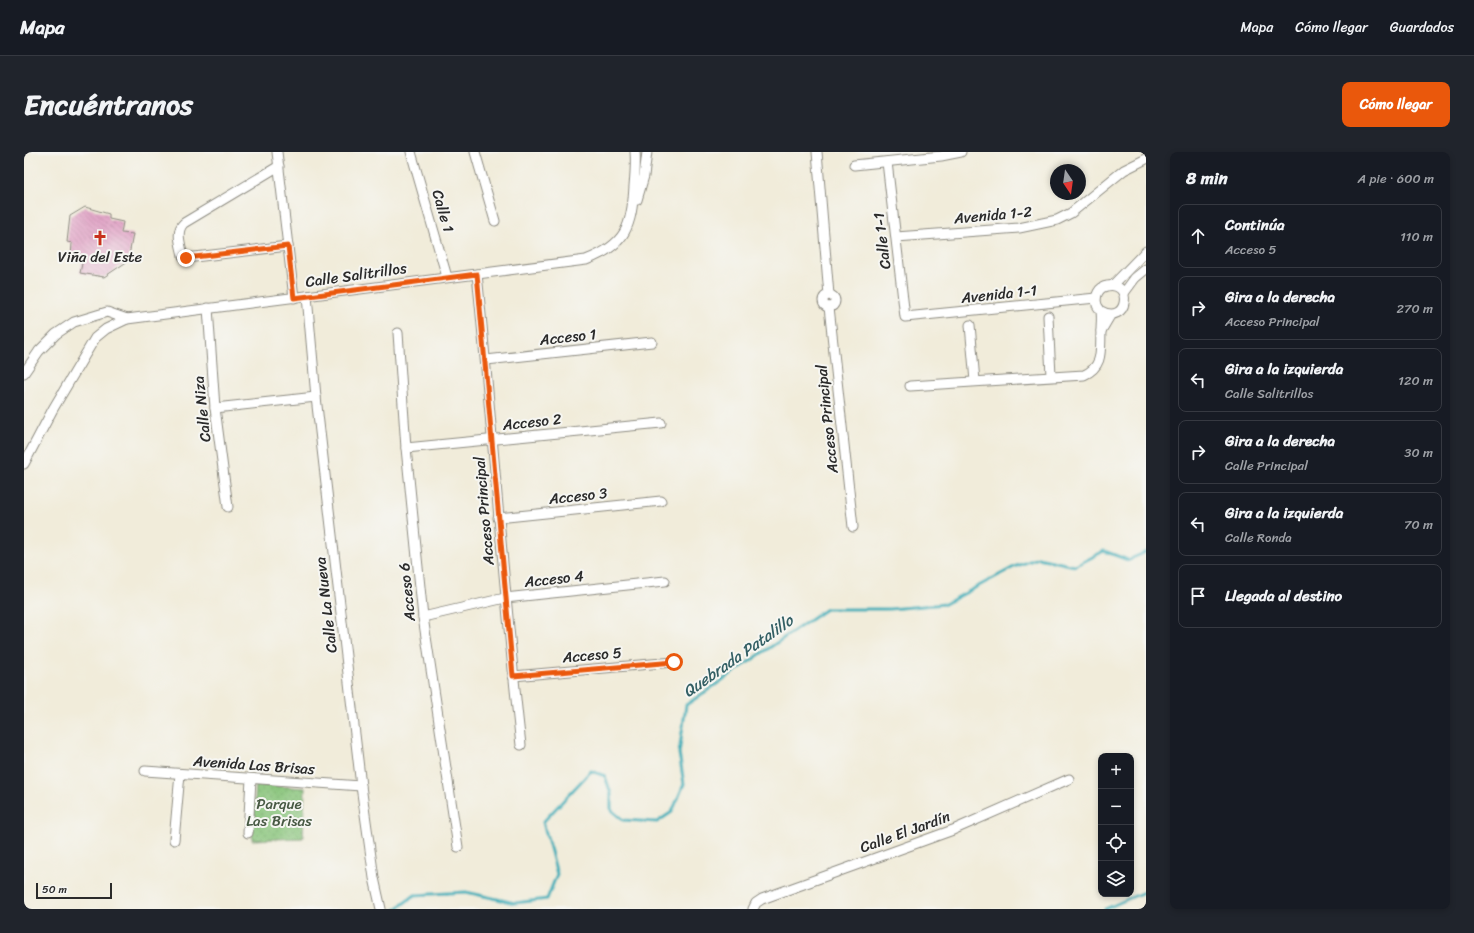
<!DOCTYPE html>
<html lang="es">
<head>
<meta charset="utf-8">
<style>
	:root { --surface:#171b24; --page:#20242c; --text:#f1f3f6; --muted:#9ea1a6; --line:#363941; --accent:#ea580c }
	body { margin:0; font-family:Sriracha,sans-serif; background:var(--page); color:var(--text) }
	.controls { position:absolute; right:12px; bottom:12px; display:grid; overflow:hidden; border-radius:8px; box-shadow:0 2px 6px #0003 }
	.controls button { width:36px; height:36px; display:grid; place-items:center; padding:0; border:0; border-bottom:1px solid var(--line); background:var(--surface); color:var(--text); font:20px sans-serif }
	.compass { position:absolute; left:1026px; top:12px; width:36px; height:36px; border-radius:50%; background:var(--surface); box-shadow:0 2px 6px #0003; rotate:167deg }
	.scale { position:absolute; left:12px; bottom:10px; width:76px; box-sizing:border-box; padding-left:4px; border:2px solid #2b2b2b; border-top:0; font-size:11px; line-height:14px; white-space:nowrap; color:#2b2b2b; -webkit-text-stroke:3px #f6f6f2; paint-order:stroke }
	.stop { position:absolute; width:12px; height:12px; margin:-9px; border:3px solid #ea580c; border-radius:50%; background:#fff }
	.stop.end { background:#ea580c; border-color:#fff; box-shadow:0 1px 4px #0008 }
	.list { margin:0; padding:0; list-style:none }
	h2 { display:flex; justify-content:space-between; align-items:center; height:52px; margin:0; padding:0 16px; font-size:17px }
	h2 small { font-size:13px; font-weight:400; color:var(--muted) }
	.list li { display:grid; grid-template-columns:26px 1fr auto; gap:12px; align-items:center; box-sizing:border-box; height:64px; margin:0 8px 8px; padding:0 8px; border:1px solid var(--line); border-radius:8px }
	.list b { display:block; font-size:15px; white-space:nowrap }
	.list p { margin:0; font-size:13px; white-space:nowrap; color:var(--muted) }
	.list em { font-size:13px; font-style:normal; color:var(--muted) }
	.icon { flex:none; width:22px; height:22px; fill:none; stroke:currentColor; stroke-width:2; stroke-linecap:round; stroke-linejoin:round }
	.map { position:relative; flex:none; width:1122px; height:757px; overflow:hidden; border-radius:8px }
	header { display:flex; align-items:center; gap:24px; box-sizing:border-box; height:56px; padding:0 20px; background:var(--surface); border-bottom:1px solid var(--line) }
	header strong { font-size:19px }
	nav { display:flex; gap:22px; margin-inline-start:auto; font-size:14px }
	.intro { display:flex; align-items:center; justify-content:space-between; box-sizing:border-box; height:96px; padding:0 24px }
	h1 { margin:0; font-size:28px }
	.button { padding:10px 18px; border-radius:8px; background:var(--accent); color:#fff; font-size:14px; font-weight:700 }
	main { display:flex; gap:24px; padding:0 24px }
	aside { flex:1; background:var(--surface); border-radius:8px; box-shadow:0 2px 6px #0003 }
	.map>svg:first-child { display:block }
	.park { fill:url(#park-dots); stroke:#5a7853 }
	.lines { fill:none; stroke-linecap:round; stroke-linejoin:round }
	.stream { stroke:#3eaeb9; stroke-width:3 }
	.building { fill:url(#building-back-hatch) }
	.minor-casing { stroke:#8e8c82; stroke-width:11 }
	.minor { stroke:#fff; stroke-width:9 }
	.route { stroke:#ea580c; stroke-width:5 }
	.labels { text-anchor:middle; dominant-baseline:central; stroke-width:4; stroke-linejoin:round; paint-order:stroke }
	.street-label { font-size:15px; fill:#2b2b2b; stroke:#f6f6f2 }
	.poi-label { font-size:15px; fill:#2b2b2b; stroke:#f6f6f2 }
	.park-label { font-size:15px; fill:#475943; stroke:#f6f6f2 }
	.water-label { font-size:16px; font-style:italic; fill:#335f64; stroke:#f6f6f2 }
</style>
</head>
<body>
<header>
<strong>Mapa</strong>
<nav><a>Mapa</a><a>Cómo llegar</a><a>Guardados</a></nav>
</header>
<div class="intro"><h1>Encuéntranos</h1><a class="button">Cómo llegar</a></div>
<main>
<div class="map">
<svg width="1122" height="757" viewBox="0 0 1122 757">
	<defs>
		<pattern id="park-dots" width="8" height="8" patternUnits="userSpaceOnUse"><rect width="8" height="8" fill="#89c57b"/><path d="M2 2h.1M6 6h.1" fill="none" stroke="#76a96a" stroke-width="1.8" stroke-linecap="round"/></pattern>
		<pattern id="building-back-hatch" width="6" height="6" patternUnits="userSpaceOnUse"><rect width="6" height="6" fill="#e1a1c5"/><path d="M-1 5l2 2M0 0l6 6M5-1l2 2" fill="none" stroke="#b783a0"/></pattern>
	</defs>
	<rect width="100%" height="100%" fill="#f6f6f2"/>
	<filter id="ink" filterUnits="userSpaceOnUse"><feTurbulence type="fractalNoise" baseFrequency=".025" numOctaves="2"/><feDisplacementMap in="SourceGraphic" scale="8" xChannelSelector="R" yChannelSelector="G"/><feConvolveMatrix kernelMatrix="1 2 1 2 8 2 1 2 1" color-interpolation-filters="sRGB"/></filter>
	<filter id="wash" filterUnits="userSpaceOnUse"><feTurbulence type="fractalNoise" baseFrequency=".012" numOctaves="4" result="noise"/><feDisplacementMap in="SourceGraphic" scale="16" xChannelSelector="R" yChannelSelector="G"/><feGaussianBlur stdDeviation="0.9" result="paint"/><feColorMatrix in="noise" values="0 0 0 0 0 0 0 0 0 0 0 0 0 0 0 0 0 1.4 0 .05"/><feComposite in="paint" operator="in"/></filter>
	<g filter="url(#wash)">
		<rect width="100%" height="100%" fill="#f1ecda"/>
		<path class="park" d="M 232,633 L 281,636 L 279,686 L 228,688 Z"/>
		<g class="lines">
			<g class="stream">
				<path d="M 372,757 L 391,743 L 442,740 L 491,751 L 523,747 L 533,722 L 519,670 L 567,619 L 581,624 L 587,642 L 587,658 L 599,668 L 633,670 L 648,660 L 660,632 L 655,601 L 662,553 L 802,457 L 866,457 L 921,452 L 990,415 L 1014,406 L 1051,414 L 1080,399 L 1104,408 L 1122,400"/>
				<path d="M 1081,757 L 1122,739"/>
			</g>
		</g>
		<g id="blocks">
			<path class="building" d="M 61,55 L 85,62 L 85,67 L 99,70 L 97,81 L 109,82 L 104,109 L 80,125 L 56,121 L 59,107 L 47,106 L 48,91 L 43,90 L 46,64 Z"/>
		</g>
	</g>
	<g filter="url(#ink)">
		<use href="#blocks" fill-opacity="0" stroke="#8e8c82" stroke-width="1"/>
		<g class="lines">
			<defs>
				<g id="minor">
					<path d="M 253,0 L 270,146"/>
					<path d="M 387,0 L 423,125"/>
					<path d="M 451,0 L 471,69"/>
					<path d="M 793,0 L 805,143"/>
					<path d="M 863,10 L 881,165 L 1072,146"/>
					<path d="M 830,13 L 917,4 L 937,0"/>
					<path d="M 255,14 L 160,71 C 151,79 157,93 159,104 L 162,106 L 264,94"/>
					<path d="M 613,48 L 620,24 L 623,0"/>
					<path d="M 872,85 L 995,76 L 1033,68 L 1047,61 L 1100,18 L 1122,7"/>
					<path d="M 453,122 C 469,279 479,436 497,593"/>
					<path d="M 1089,133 L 1122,99"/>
					<path d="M 1100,141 L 1111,126 L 1122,117"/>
					<circle cx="805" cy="149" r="6"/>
					<path d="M 283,144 L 292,245 L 337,634 L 350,726 L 357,757"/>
					<path d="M 805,155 L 829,375"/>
					<path d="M 184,156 L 191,256 L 204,355"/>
					<path d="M 1077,159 C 1105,174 1109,128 1083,134 C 1075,135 1070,144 1073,153 C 1074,156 1077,158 1077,160 C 1078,166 1077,173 1077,179 L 1087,162"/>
					<path d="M 1024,164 L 1027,224"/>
					<path d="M 946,173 L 951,229"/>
					<path d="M 374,181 L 382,296 L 399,465 L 434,695"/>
					<path d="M 462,208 L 628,190"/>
					<path d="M 0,221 L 15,199 L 32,182 L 50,170 L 83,160 L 103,167 L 562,108 C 602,93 608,74 610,34 C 611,23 612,11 611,0"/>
					<path d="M 886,234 L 1060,223 C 1080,214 1076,198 1077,179"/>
					<path d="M 191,256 L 292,245"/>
					<path d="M 382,296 L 637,271"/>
					<path d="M 0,312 L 29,257 L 71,186 L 82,177 L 103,167"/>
					<path d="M 474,366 L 637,349"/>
					<path d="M 399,465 L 481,446 L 641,429"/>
					<path d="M 489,524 L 650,510"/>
					<path d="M 121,619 L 337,634"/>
					<path d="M 224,681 L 227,627"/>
					<path d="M 150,688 L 156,622"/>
					<path d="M 729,757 L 732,751 L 738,747 L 929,678 L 1045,627"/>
				</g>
			</defs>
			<use href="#minor" class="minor-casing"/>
			<use href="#minor" class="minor"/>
		</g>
	</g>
	<g class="lines" filter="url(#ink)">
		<path class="route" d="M 162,106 L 264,94 L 270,146 L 453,122 L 489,524 L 650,510"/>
	</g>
	<defs>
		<symbol id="church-bare" viewBox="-9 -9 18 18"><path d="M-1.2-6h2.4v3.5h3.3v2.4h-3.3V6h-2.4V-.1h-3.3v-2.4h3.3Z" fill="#c8321e" stroke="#f6f6f2" stroke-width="2.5" paint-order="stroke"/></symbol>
	</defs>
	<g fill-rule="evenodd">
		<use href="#church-bare" x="65" y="75" width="22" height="22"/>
	</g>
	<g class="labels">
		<g class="street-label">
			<text transform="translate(419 59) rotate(74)">Calle 1</text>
			<text transform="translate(969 63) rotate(-5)">Avenida 1-2</text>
			<text transform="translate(858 89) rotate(-97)">Calle 1-1</text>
			<text transform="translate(332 123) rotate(-8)">Calle Salitrillos</text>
			<text transform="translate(975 142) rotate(-6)">Avenida 1-1</text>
			<text transform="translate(544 185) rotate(-6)">Acceso 1</text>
			<text transform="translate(178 257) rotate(-96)">Calle Niza</text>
			<text transform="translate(803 267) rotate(-96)">Acceso Principal</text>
			<text transform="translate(508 270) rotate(-6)">Acceso 2</text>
			<text transform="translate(554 344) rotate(-6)">Acceso 3</text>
			<text transform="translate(460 359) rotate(-95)">Acceso Principal</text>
			<text transform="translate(530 427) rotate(-6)">Acceso 4</text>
			<text transform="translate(383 440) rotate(-96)">Acceso 6</text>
			<text transform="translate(302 453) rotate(-97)">Calle La Nueva</text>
			<text transform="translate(568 503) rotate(-5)">Acceso 5</text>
			<text transform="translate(230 613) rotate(4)">Avenida Las Brisas</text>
			<text transform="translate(881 680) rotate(-20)">Calle El Jardín</text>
		</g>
		<g class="poi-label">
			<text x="76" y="105">Viña del Este</text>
		</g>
		<g class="park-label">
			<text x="255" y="652">Parque<tspan x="255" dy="17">Las Brisas</tspan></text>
		</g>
		<g class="water-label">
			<text transform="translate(714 504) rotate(-35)">Quebrada Patalillo</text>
		</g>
	</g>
</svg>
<div class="controls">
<button>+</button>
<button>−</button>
<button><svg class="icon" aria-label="locate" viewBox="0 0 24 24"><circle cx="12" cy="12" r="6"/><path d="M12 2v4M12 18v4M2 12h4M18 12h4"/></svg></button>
<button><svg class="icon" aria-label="layers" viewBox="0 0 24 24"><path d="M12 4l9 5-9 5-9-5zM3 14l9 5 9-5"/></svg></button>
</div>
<svg class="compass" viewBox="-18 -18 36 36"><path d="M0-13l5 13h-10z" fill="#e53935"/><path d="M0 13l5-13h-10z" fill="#9ea1a6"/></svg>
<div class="scale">50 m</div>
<div class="stop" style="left:650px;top:510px"></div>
<div class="stop end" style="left:162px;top:106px"></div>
</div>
<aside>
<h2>8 min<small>A pie · 600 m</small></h2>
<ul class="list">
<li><svg class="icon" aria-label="ahead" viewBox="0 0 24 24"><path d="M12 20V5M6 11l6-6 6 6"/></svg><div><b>Continúa</b><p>Acceso 5</p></div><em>110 m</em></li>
<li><svg class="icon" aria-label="right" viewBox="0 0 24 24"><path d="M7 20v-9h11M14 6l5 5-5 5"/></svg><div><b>Gira a la derecha</b><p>Acceso Principal</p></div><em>270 m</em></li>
<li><svg class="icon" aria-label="left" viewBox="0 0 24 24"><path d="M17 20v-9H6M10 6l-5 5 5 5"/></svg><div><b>Gira a la izquierda</b><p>Calle Salitrillos</p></div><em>120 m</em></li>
<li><svg class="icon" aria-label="right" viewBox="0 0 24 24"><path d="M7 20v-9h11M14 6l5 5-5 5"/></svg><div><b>Gira a la derecha</b><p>Calle Principal</p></div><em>30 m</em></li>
<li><svg class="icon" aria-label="left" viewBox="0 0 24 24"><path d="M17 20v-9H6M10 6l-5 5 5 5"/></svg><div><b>Gira a la izquierda</b><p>Calle Ronda</p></div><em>70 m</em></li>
<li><svg class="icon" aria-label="arrive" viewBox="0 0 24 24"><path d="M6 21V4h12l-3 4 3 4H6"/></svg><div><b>Llegada al destino</b></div></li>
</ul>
</aside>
</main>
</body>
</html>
